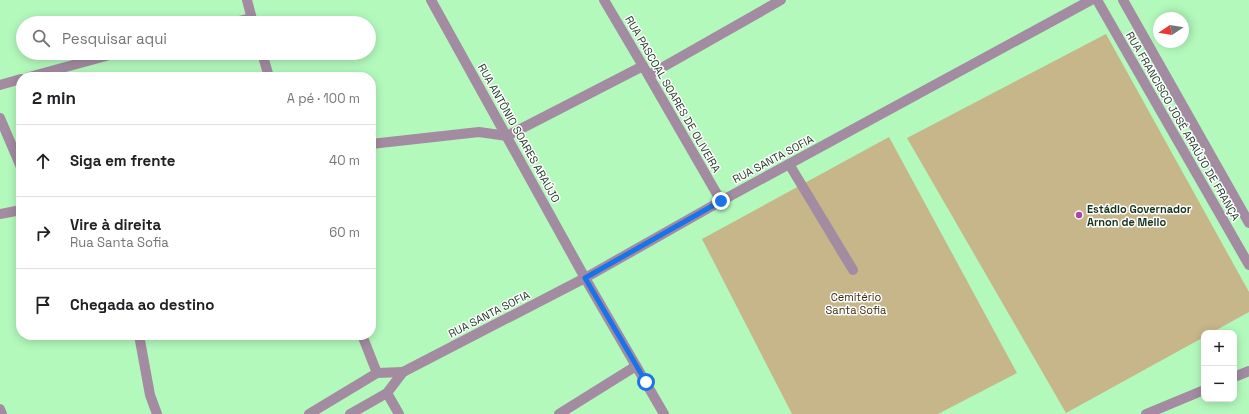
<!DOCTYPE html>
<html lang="pt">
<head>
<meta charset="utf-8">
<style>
	:root { --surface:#fff; --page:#f6f6f6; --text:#202124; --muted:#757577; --line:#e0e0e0 }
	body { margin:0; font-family:"Space Grotesk",sans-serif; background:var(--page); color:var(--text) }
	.controls { position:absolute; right:12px; bottom:12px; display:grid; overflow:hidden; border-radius:8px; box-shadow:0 2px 10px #0003 }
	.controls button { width:36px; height:36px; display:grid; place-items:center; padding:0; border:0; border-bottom:1px solid var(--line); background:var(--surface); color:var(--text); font:20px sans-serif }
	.compass { position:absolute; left:1153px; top:12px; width:36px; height:36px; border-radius:50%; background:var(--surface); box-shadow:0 2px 10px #0003; rotate:258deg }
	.stop { position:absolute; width:12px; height:12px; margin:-9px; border:3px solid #1a73e8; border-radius:50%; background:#fff }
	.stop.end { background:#1a73e8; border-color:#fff; box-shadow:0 1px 4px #0008 }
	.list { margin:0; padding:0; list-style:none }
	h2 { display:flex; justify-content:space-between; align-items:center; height:52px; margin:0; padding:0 16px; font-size:17px }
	h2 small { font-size:13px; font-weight:400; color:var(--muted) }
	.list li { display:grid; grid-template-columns:26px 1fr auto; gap:12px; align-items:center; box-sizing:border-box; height:72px; padding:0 16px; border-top:1px solid var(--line) }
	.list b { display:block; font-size:15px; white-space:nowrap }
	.list p { margin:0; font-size:13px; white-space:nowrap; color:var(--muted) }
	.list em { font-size:13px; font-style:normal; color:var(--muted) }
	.icon { flex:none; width:22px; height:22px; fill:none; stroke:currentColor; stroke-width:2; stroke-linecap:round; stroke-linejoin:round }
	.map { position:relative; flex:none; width:1249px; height:414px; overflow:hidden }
	.search { position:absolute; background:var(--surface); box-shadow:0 2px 10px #0003; left:16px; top:16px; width:360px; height:44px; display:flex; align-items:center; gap:10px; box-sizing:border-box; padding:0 14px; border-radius:22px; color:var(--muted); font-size:15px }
	.panel { position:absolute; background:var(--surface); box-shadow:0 2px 10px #0003; left:16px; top:72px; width:360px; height:268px; border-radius:16px }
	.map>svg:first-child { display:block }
	.green { fill:#c7b68a }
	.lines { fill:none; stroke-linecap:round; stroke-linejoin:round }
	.service { stroke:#a38ba1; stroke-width:10 }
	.minor { stroke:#a38ba1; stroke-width:10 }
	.tertiary { stroke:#a38ba1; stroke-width:10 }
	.route { stroke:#1a73e8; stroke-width:5 }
	.poi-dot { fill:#ab45a9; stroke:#fff; stroke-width:1.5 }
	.labels { text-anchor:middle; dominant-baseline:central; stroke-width:3; stroke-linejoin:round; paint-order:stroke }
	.street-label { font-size:11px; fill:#19351e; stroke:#fff }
	.poi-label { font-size:11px; font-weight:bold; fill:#19351e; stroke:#fff; text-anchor:start }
	.park-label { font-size:11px; fill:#392d0f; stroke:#fff }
</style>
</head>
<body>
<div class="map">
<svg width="1249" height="414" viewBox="0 0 1249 414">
	<rect width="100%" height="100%" fill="#b3f9bc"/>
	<g class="green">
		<path d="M 1106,34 L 1249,292 L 1249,312 L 1211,333 L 1204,333 L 1204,337 L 1066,413 L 907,138 Z"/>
		<path d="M 889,137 L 1017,373 L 938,414 L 792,414 L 702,239 Z"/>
	</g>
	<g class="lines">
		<path class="service" d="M 789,164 L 853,270"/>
		<g class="minor">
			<path d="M 247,0 L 253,23"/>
			<path d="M 431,0 L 585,278 L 664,414"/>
			<path d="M 604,0 L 643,66 L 721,201"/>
			<path d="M 1097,0 L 1249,265"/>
			<path d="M 1123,0 L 1249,223"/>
			<path d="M 231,23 L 251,18"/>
			<path d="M 262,53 L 269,77"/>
			<path d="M 649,75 L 781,0"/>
			<path d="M 29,77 L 117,53"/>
			<path d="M 0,85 L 21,79"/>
			<path d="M 0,118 L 21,167"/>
			<path d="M 371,144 L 479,132 L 507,136 L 643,66"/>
			<path d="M 0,214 L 21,210"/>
			<path d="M 139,335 L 150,395 L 157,414"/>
			<path d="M 362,335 L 377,373"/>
			<path d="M 1234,377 L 1249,371"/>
			<path d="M 387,393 L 399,414"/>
			<path d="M 0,409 L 2,414"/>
			<path d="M 559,414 L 636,366"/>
			<path d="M 1146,414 L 1204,390"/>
		</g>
		<g class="tertiary">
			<path d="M 309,414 L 377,373 L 403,372"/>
			<path d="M 350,414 L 387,393 L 403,372 L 585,278 L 721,201 L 1091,0"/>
		</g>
	</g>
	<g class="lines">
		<path class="route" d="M 646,382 L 585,278 L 721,201"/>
	</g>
	<circle class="poi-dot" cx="1079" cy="215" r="4"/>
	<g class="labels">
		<g class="street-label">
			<text transform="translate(673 94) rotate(60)">RUA PASCOAL SOARES DE OLIVEIRA</text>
			<text transform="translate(1183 126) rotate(60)">RUA FRANCISCO JOSÉ ARAÚJO DE FRANÇA</text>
			<text transform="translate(519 133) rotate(61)">RUA ANTÔNIO SOARES ARAÚJO</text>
			<text transform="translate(773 159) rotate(-28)">RUA SANTA SOFIA</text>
			<text transform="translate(489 314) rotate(-27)">RUA SANTA SOFIA</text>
		</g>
		<g class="poi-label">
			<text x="1087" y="209">Estádio Governador<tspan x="1087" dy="13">Arnon de Mello</tspan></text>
		</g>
		<g class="park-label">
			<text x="856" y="297">Cemitério<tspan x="856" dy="13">Santa Sofia</tspan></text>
		</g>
	</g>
</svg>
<div class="controls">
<button>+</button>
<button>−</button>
</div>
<svg class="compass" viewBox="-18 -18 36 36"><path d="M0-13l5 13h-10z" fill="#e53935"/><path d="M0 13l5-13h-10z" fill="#757577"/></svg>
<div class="stop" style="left:646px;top:382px"></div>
<div class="stop end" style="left:721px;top:201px"></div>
<div class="search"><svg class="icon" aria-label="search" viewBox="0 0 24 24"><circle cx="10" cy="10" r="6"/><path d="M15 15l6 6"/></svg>Pesquisar aqui</div>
<section class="panel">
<h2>2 min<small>A pé · 100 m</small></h2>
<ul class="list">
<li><svg class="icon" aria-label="ahead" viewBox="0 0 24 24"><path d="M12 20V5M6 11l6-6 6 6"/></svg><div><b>Siga em frente</b></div><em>40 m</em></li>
<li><svg class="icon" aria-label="right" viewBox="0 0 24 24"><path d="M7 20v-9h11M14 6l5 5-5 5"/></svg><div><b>Vire à direita</b><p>Rua Santa Sofia</p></div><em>60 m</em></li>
<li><svg class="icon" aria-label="arrive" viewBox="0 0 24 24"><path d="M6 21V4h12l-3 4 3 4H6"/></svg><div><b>Chegada ao destino</b></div></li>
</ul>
</section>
</div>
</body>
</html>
